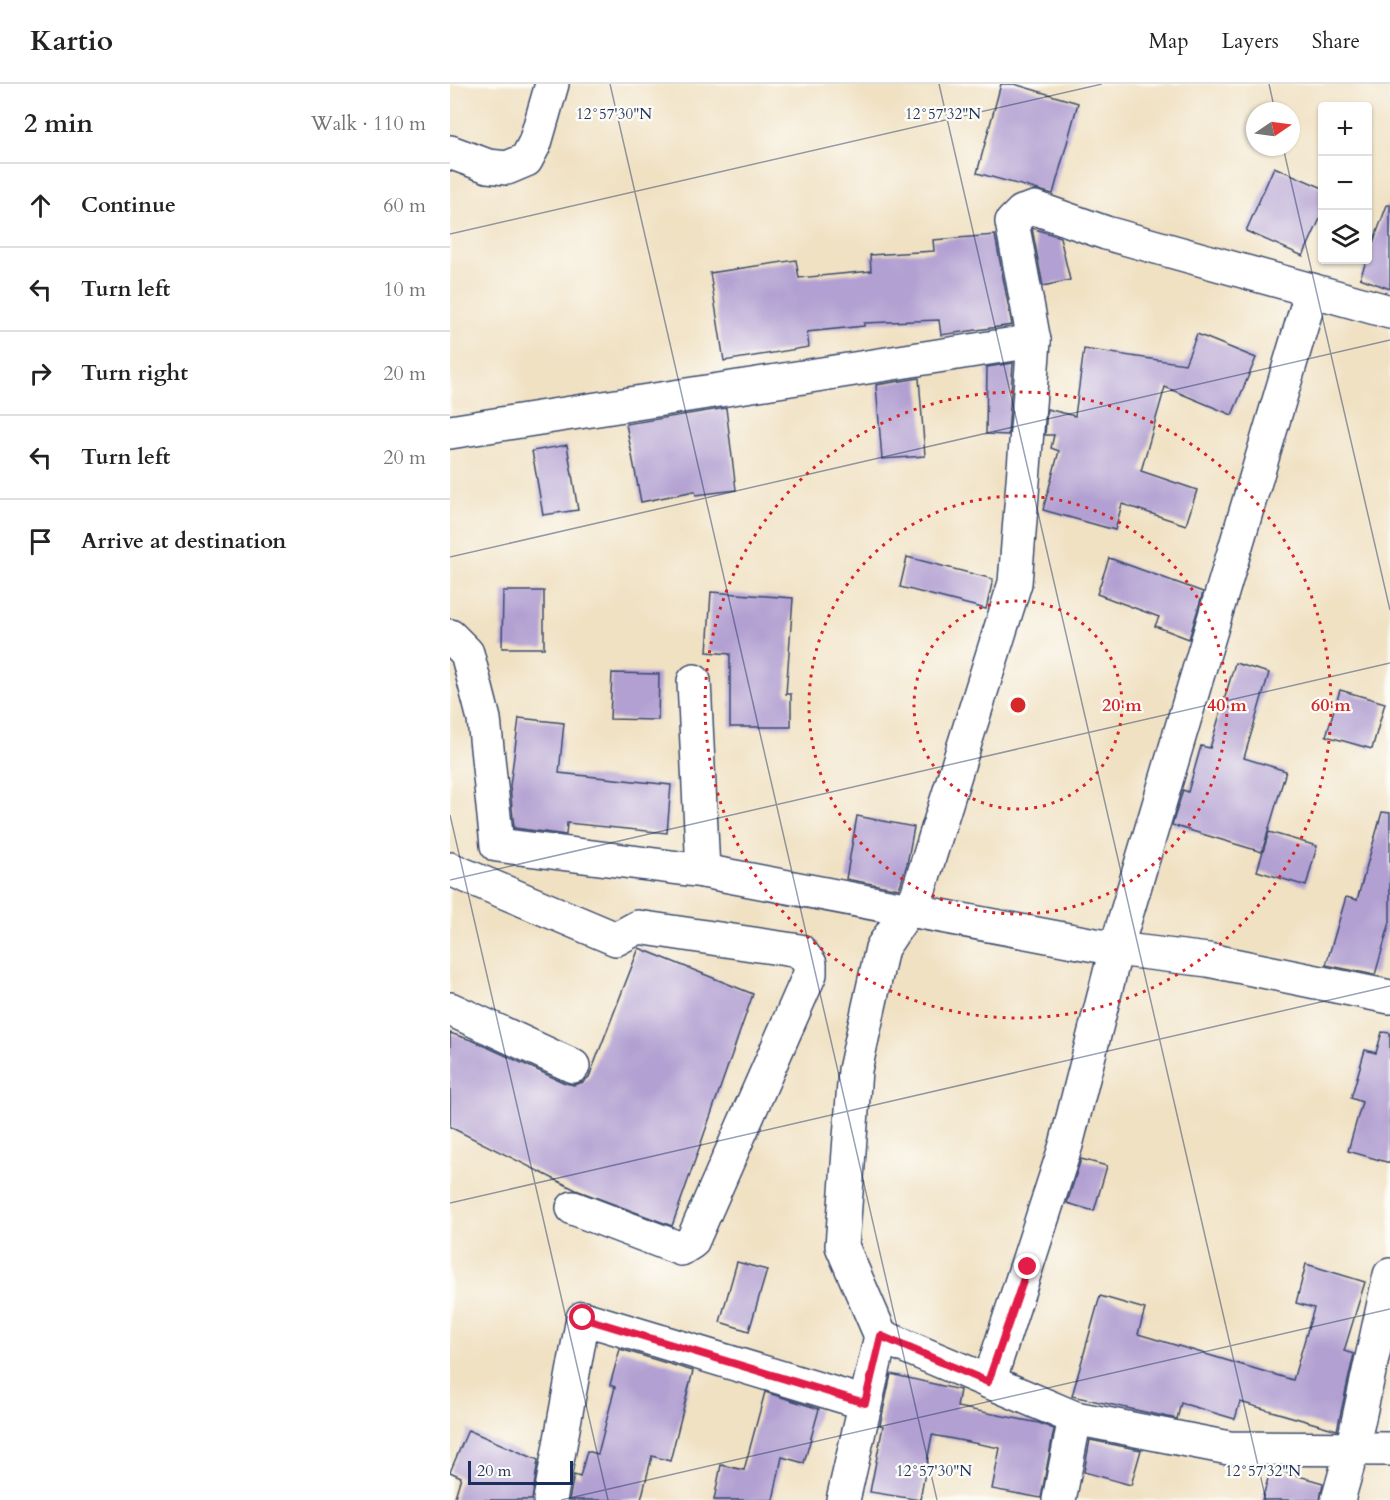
<!DOCTYPE html>
<html lang="en">
<head>
<meta charset="utf-8">
<style>
	:root { --surface:#fff; --page:#f2f2f2; --text:#222; --muted:#767676; --line:#e0e0e0 }
	body { margin:0; font-family:Cardo,serif; background:var(--page); color:var(--text) }
	.controls { position:absolute; right:18px; top:18px; display:grid; overflow:hidden; border-radius:6px; box-shadow:0 2px 4px #0004 }
	.controls button { width:54px; height:54px; display:grid; place-items:center; padding:0; border:0; border-bottom:2px solid var(--line); background:var(--surface); color:var(--text); font:30px sans-serif }
	.compass { position:absolute; left:796px; top:18px; width:54px; height:54px; border-radius:50%; background:var(--surface); box-shadow:0 2px 4px #0004; rotate:77deg }
	.scale { position:absolute; left:18px; bottom:15px; width:105px; box-sizing:border-box; padding-left:6px; border:3px solid #1b2f5e; border-top:0; font-size:16px; line-height:21px; white-space:nowrap; color:#1b2f5e; -webkit-text-stroke:4px #fdfcf7; paint-order:stroke }
	.stop { position:absolute; width:18px; height:18px; margin:-14px; border:4px solid #e11d48; border-radius:50%; background:#fff }
	.stop.end { background:#e11d48; border-color:#fff; box-shadow:0 2px 6px #0008 }
	.list { margin:0; padding:0; list-style:none }
	h2 { display:flex; justify-content:space-between; align-items:center; height:78px; margin:0; padding:0 24px; font-size:26px }
	h2 small { font-size:20px; font-weight:400; color:var(--muted) }
	.list li { display:grid; grid-template-columns:39px 1fr auto; gap:18px; align-items:center; box-sizing:border-box; height:84px; padding:0 24px; border-top:2px solid var(--line) }
	.list b { display:block; font-size:22px; white-space:nowrap }
	.list em { font-size:20px; font-style:normal; color:var(--muted) }
	.icon { flex:none; width:33px; height:33px; fill:none; stroke:currentColor; stroke-width:2; stroke-linecap:round; stroke-linejoin:round }
	.map { position:relative; flex:none; width:940px; height:1416px; overflow:hidden }
	header { display:flex; align-items:center; gap:36px; box-sizing:border-box; height:84px; padding:0 30px; background:var(--surface); border-bottom:2px solid var(--line) }
	header strong { font-size:28px }
	nav { display:flex; gap:33px; margin-inline-start:auto; font-size:21px }
	main { display:flex }
	aside { flex:1; background:var(--surface) }
	.map>svg:first-child { display:block }
	.building { fill:#b2a0d2 }
	.lines { fill:none; stroke-linecap:round; stroke-linejoin:round }
	.minor-casing { stroke:#3b4a6d; stroke-width:36 }
	.minor { stroke:#fff; stroke-width:33 }
	.route { stroke:#e11d48; stroke-width:8 }
	.ticks { fill:none; stroke:#1b2f5e; stroke-width:1.5; stroke-opacity:0.45 }
	.ring { fill:none; stroke:#d62828; stroke-width:3; stroke-dasharray:3 6 }
	.ticks-label { font-size:15px; text-anchor:middle; fill:#1b2f5e; stroke:#fdfcf7; stroke-width:4.5; stroke-linejoin:round; paint-order:stroke }
	.centre { fill:#d62828; stroke:#fdfcf7; stroke-width:3 }
	.ring-label { font-size:18px; text-anchor:middle; font-weight:bold; fill:#d62828; stroke:#fdfcf7; stroke-width:4.5; stroke-linejoin:round; paint-order:stroke }
</style>
</head>
<body>
<header>
<strong>Kartio</strong>
<nav><a>Map</a><a>Layers</a><a>Share</a></nav>
</header>
<main>
<aside>
<h2>2 min<small>Walk · 110 m</small></h2>
<ul class="list">
<li><svg class="icon" aria-label="ahead" viewBox="0 0 24 24"><path d="M12 20V5M6 11l6-6 6 6"/></svg><div><b>Continue</b></div><em>60 m</em></li>
<li><svg class="icon" aria-label="left" viewBox="0 0 24 24"><path d="M17 20v-9H6M10 6l-5 5 5 5"/></svg><div><b>Turn left</b></div><em>10 m</em></li>
<li><svg class="icon" aria-label="right" viewBox="0 0 24 24"><path d="M7 20v-9h11M14 6l5 5-5 5"/></svg><div><b>Turn right</b></div><em>20 m</em></li>
<li><svg class="icon" aria-label="left" viewBox="0 0 24 24"><path d="M17 20v-9H6M10 6l-5 5 5 5"/></svg><div><b>Turn left</b></div><em>20 m</em></li>
<li><svg class="icon" aria-label="arrive" viewBox="0 0 24 24"><path d="M6 21V4h12l-3 4 3 4H6"/></svg><div><b>Arrive at destination</b></div></li>
</ul>
</aside>
<div class="map">
<svg width="940" height="1416" viewBox="0 0 940 1416">
	<rect width="100%" height="100%" fill="#fdfcf7"/>
	<filter id="ink" filterUnits="userSpaceOnUse"><feTurbulence type="fractalNoise" baseFrequency=".0167" numOctaves="2"/><feDisplacementMap in="SourceGraphic" scale="12" xChannelSelector="R" yChannelSelector="G"/><feConvolveMatrix kernelMatrix="1 2 1 2 8 2 1 2 1" color-interpolation-filters="sRGB"/></filter>
	<filter id="wash" filterUnits="userSpaceOnUse"><feTurbulence type="fractalNoise" baseFrequency=".008" numOctaves="4" result="noise"/><feDisplacementMap in="SourceGraphic" scale="24" xChannelSelector="R" yChannelSelector="G"/><feGaussianBlur stdDeviation="1.35" result="paint"/><feColorMatrix in="noise" values="0 0 0 0 0 0 0 0 0 0 0 0 0 0 0 0 0 1.4 0 .05"/><feComposite in="paint" operator="in"/></filter>
	<g filter="url(#wash)">
		<rect width="100%" height="100%" fill="#f0e1c3"/>
		<g id="blocks">
			<g class="building">
				<path d="M 551,0 L 564,0 L 628,19 L 603,110 L 527,89 Z"/>
				<path d="M 824,83 L 873,104 L 873,128 L 853,172 L 796,147 Z"/>
				<path d="M 937,121 L 940,121 L 940,205 L 910,194 Z"/>
				<path d="M 582,144 L 610,153 L 620,196 L 593,202 Z"/>
				<path d="M 545,151 L 562,241 L 491,251 L 489,236 L 414,239 L 414,242 L 357,248 L 359,263 L 274,277 L 260,189 L 346,176 L 349,194 L 421,187 L 420,171 L 484,167 L 483,156 Z"/>
				<path d="M 747,250 L 806,274 L 782,331 L 715,303 L 691,387 L 747,406 L 736,441 L 672,420 L 665,446 L 593,426 L 609,367 L 601,364 L 604,351 L 595,351 L 597,325 L 625,332 L 634,265 L 735,280 Z"/>
				<path d="M 563,279 L 558,351 L 536,350 L 537,283 Z"/>
				<path d="M 469,294 L 475,372 L 432,375 L 426,301 Z"/>
				<path d="M 276,324 L 286,406 L 246,411 L 245,407 L 191,418 L 176,340 Z"/>
				<path d="M 117,361 L 128,426 L 93,431 L 82,367 Z"/>
				<path d="M 457,473 L 543,495 L 536,525 L 450,503 Z"/>
				<path d="M 659,474 L 753,508 L 739,555 L 705,542 L 709,533 L 647,510 Z"/>
				<path d="M 53,507 L 94,507 L 94,564 L 52,564 Z"/>
				<path d="M 261,508 L 343,514 L 336,610 L 341,610 L 341,643 L 280,643 L 280,570 L 257,568 Z"/>
				<path d="M 785,579 L 819,589 L 794,674 L 836,687 L 812,768 L 722,741 L 733,706 L 738,708 L 751,662 L 760,664 Z"/>
				<path d="M 162,589 L 209,590 L 208,636 L 160,635 Z"/>
				<path d="M 890,606 L 935,619 L 922,665 L 876,652 Z"/>
				<path d="M 69,634 L 114,639 L 109,689 L 221,701 L 217,749 L 117,739 L 116,751 L 64,744 L 60,702 Z"/>
				<path d="M 932,728 L 940,729 L 940,838 L 925,891 L 876,881 L 896,813 L 907,816 Z"/>
				<path d="M 407,732 L 464,743 L 457,780 L 449,805 L 396,795 Z"/>
				<path d="M 819,748 L 867,762 L 856,802 L 807,787 Z"/>
				<path d="M 189,864 L 303,910 L 222,1142 L 126,1106 L 0,1043 L 0,949 L 24,957 L 115,999 L 124,1001 L 133,998 L 139,993 Z"/>
				<path d="M 932,948 L 940,949 L 940,1079 L 898,1067 L 912,1018 L 901,1014 L 915,966 L 926,969 Z"/>
				<path d="M 631,1075 L 657,1082 L 644,1127 L 617,1119 Z"/>
				<path d="M 287,1178 L 317,1186 L 299,1247 L 270,1238 Z"/>
				<path d="M 856,1180 L 915,1198 L 894,1267 L 904,1270 L 887,1346 L 790,1318 L 785,1335 L 731,1319 L 727,1335 L 622,1312 L 650,1212 L 695,1225 L 688,1250 L 843,1296 L 864,1224 L 846,1219 Z"/>
				<path d="M 170,1265 L 243,1287 L 220,1377 L 202,1372 L 191,1416 L 119,1416 L 124,1391 L 130,1393 L 137,1367 L 148,1370 L 165,1303 L 160,1301 Z"/>
				<path d="M 441,1290 L 510,1306 L 507,1323 L 589,1339 L 604,1345 L 591,1414 L 542,1405 L 550,1364 L 482,1351 L 470,1416 L 420,1408 L 433,1342 L 430,1341 Z"/>
				<path d="M 315,1308 L 369,1325 L 354,1379 L 332,1373 L 323,1416 L 264,1416 L 271,1381 L 294,1386 Z"/>
				<path d="M 18,1346 L 88,1376 L 82,1416 L 4,1416 L 11,1393 L 0,1388 Z"/>
				<path d="M 640,1356 L 691,1366 L 681,1401 L 634,1388 Z"/>
				<path d="M 821,1384 L 873,1399 L 870,1416 L 812,1416 Z"/>
			</g>
		</g>
	</g>
	<g filter="url(#ink)">
		<use href="#blocks" fill-opacity="0" stroke="#3b4a6d" stroke-width="1.5"/>
		<g class="lines">
			<defs>
				<g id="minor">
					<path d="M 0,68 L 38,82 L 57,84 L 76,76 L 85,59 L 102,0"/>
					<path d="M 584,257 L 562,138 L 572,128 L 585,124 L 656,149 L 940,228"/>
					<path d="M 0,348 L 584,257 L 565,499 L 467,812 L 432,864 L 405,986 L 392,1162 L 431,1252 L 625,1334 L 779,1364 L 940,1365"/>
					<path d="M 0,552 L 17,569 L 34,635 L 47,761 L 253,787 L 666,865 L 758,876 L 940,913"/>
					<path d="M 244,597 L 253,787"/>
					<path d="M 0,785 L 166,855 L 188,843 L 350,867 L 360,880 L 360,890 L 242,1158 L 231,1165 L 123,1124"/>
					<path d="M 0,925 L 123,982"/>
					<path d="M 539,1298 L 616,1061 L 666,865 L 862,206"/>
					<path d="M 100,1416 L 133,1234 L 415,1319"/>
					<path d="M 393,1416 L 431,1252"/>
					<path d="M 609,1416 L 625,1334"/>
					<path d="M 888,1416 L 902,1366 L 940,1191"/>
				</g>
			</defs>
			<use href="#minor" class="minor-casing"/>
			<use href="#minor" class="minor"/>
		</g>
	</g>
	<g class="lines" filter="url(#ink)">
		<path class="route" d="M 133,1234 L 415,1319 L 431,1252 L 538,1298 L 578,1183"/>
	</g>
	<path class="ticks" d="M 160,0 L 487,1416M 489,0 L 816,1416M 819,0 L 825,27M 833,63 L 940,526M 0,150 L 652,0M 0,473 L 940,256M 0,731 L 158,1416M 0,796 L 940,579M 0,1119 L 940,902M 111,1416 L 940,1225"/>
	<g class="ring">
		<circle cx="568" cy="621" r="104"/>
		<circle cx="568" cy="621" r="209"/>
		<circle cx="568" cy="621" r="313"/>
	</g>
	<g class="ticks-label">
		<text x="164" y="35">12°57'30"N</text>
		<text x="493" y="35">12°57'32"N</text>
		<text x="484" y="1392">12°57'30"N</text>
		<text x="813" y="1392">12°57'32"N</text>
	</g>
	<circle cx="568" cy="621" r="9" class="centre"/>
	<g class="ring-label">
		<text x="672" y="627">20 m</text>
		<text x="777" y="627">40 m</text>
		<text x="881" y="627">60 m</text>
	</g>
</svg>
<div class="controls">
<button>+</button>
<button>−</button>
<button><svg class="icon" aria-label="layers" viewBox="0 0 24 24"><path d="M12 4l9 5-9 5-9-5zM3 14l9 5 9-5"/></svg></button>
</div>
<svg class="compass" viewBox="-18 -18 36 36"><path d="M0-13l5 13h-10z" fill="#e53935"/><path d="M0 13l5-13h-10z" fill="#767676"/></svg>
<div class="scale">20 m</div>
<div class="stop" style="left:133px;top:1234px"></div>
<div class="stop end" style="left:578px;top:1183px"></div>
</div>
</main>
</body>
</html>
